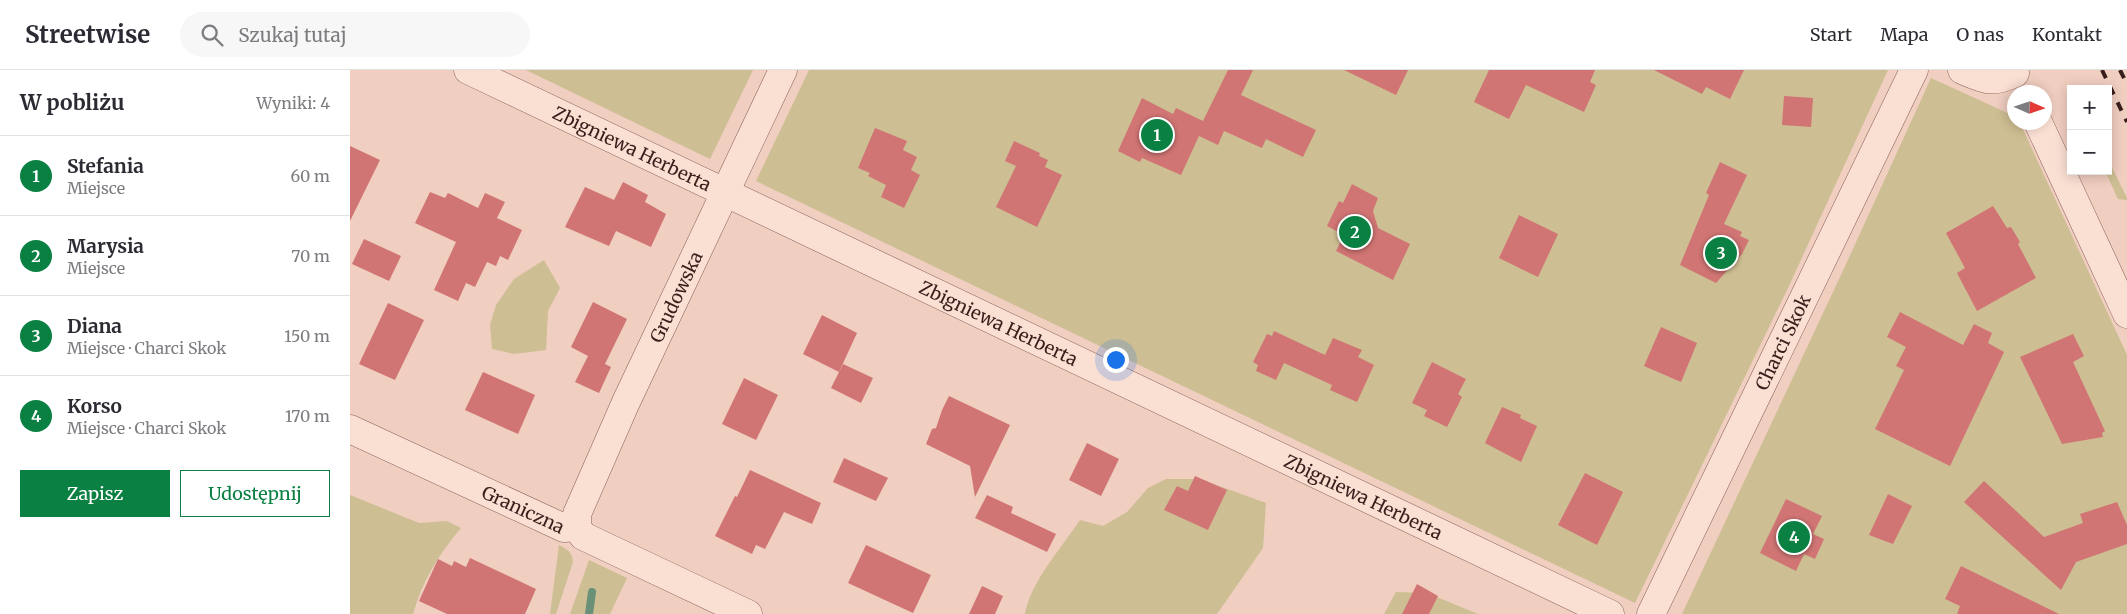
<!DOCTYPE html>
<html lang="pl">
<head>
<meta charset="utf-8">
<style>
	:root { --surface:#fff; --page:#f7f7f7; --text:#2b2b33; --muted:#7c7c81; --line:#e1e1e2; --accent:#0b8043 }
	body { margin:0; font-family:Merriweather,serif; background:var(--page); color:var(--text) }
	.controls { position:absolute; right:15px; top:15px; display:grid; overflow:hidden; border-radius:0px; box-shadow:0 2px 12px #0003 }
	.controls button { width:45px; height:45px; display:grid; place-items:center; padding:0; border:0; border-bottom:1px solid var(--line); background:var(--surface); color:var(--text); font:25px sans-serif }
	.compass { position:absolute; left:1657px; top:15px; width:45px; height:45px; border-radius:50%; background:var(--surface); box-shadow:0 2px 12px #0003; rotate:93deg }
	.you { position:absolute; left:765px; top:289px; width:18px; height:18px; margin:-12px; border:4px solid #fff; border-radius:50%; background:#1a73e8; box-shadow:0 0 0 8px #1a73e833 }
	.badge { display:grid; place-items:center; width:32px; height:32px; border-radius:50%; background:var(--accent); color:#fff; font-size:16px; font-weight:700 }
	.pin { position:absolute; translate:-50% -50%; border:2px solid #fff; box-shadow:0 1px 5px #0006 }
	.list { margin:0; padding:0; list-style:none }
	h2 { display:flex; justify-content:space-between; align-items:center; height:65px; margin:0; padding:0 20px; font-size:21px }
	h2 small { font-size:16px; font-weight:400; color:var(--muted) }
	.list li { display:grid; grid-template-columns:32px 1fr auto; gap:15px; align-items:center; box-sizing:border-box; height:80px; padding:0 20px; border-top:1px solid var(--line) }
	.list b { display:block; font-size:19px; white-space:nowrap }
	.list p { margin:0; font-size:16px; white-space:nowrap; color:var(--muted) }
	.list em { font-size:16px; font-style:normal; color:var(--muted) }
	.actions { display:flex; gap:10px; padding:15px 20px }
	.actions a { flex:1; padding:11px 0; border:1px solid var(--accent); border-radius:0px; text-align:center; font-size:18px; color:var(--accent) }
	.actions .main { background:var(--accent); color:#fff }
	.icon { flex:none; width:28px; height:28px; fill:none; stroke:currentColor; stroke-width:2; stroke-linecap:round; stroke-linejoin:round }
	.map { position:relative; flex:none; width:1777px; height:544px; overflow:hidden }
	header { display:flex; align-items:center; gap:30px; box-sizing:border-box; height:70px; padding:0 25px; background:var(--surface); border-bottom:1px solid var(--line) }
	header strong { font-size:24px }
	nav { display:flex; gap:28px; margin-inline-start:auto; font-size:18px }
	.search { width:350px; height:45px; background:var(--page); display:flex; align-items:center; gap:12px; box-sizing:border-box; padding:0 18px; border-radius:28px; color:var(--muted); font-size:19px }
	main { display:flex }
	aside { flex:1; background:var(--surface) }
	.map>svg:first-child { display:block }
	.green { fill:#cebe93 }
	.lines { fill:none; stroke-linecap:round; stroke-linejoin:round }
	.stream { stroke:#6a9077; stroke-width:8 }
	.building { fill:#d07574 }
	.minor-casing { stroke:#8a5e57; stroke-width:29 }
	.minor { stroke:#fadfd3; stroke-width:28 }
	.rail { stroke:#391f1c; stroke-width:4; stroke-dasharray:9 9; stroke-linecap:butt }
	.labels { text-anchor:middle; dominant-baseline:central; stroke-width:4; stroke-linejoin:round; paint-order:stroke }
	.street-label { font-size:18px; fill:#391f1c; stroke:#f7dcd0 }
</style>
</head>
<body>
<header>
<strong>Streetwise</strong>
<div class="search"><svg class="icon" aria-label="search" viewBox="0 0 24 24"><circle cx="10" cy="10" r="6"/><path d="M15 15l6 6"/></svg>Szukaj tutaj</div>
<nav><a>Start</a><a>Mapa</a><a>O nas</a><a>Kontakt</a></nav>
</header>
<main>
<aside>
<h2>W pobliżu<small>Wyniki: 4</small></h2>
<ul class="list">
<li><span class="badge">1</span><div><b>Stefania</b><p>Miejsce</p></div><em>60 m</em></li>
<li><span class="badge">2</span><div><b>Marysia</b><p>Miejsce</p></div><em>70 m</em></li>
<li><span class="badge">3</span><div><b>Diana</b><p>Miejsce · Charci Skok</p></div><em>150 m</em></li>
<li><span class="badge">4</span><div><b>Korso</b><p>Miejsce · Charci Skok</p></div><em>170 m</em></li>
</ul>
<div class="actions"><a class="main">Zapisz</a><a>Udostępnij</a></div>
</aside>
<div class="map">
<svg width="1777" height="544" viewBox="0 0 1777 544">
	<rect width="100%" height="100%" fill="#f0cec0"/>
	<g class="green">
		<path d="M 176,0 L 403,0 L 360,89 Z"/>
		<path d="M 459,0 L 1538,0 L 1439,216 L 1285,533 L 406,111 Z"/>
		<path d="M 1581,8 L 1664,46 L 1664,52 L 1670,53 L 1777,285 L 1777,544 L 1332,544 L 1497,192 Z"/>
		<path d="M 1758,89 L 1777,128 L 1777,130 L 1768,129 L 1755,101 L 1758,101 Z"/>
		<path d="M 194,190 L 210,218 L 198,241 L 196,280 L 164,284 L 142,279 L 140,255 L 146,235 L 164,209 Z"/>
		<path d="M 816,409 L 850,409 L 916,433 L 913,478 L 867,544 L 675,544 C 680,513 712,477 730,450 L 753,456 L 777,442 L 798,418 Z"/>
		<path d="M 0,425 L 69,453 L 97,451 L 111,458 C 89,484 72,511 63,544 L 0,544 Z"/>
		<path d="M 209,475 C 217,479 222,482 223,492 L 206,544 L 200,544 Z"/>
		<path d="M 239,490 L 277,508 L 260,544 L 220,544 Z"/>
		<path d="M 1046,522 L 1077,523 L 1128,544 L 1034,544 Z"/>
	</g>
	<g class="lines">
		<path class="stream" d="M 239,544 L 242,522"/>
	</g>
	<g class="building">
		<path d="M 878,0 L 903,0 L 891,25 L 966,60 L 953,87 L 916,69 L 912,78 L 874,61 L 868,75 L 849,66 L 831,105 L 792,88 L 790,92 L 768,81 L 792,28 L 823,44 L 826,38 L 853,51 Z"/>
		<path d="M 994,0 L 1058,0 L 1046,25 Z"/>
		<path d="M 1139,0 L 1245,0 L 1240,12 L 1246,15 L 1234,42 L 1176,15 L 1159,49 L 1124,32 Z"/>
		<path d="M 1304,0 L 1394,0 L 1380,29 L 1356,17 L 1352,24 Z"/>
		<path d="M 1434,26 L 1463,28 L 1461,57 L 1432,55 Z"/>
		<path d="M 525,58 L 557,71 L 553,80 L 567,87 L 561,100 L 570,105 L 554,138 L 531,127 L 536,115 L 518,106 L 520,103 L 508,98 Z"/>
		<path d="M 664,71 L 690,83 L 689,86 L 698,90 L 695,97 L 712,105 L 687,157 L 646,137 L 666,96 L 655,91 Z"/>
		<path d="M 0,76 L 30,90 L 0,151 Z"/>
		<path d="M 1370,92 L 1397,105 L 1374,154 L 1392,162 L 1390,166 L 1399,170 L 1392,184 L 1366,213 L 1330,195 L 1359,125 L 1356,123 Z"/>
		<path d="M 273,112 L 298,125 L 295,132 L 316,144 L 301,177 L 266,161 L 259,176 L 215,157 L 235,117 L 264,130 Z"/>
		<path d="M 1002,114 L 1028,128 L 1023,141 L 1028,158 L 1060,174 L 1043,210 L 986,181 L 994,165 L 977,156 L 989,131 L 993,133 Z"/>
		<path d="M 80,122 L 95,128 L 98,123 L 128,138 L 135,123 L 155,132 L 147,148 L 172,160 L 158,190 L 150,186 L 146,196 L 137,192 L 125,217 L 116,213 L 108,231 L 84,220 L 106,172 L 65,153 Z"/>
		<path d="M 1643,136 L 1657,158 L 1661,157 L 1670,172 L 1668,174 L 1686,208 L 1627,241 L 1607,203 L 1615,198 L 1596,163 Z"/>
		<path d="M 1169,145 L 1208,164 L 1188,207 L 1149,188 Z"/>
		<path d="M 14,169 L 51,186 L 39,211 L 2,194 Z"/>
		<path d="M 243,232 L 277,249 L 255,294 L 261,297 L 249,323 L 225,312 L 238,286 L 221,277 Z"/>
		<path d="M 38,233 L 74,250 L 45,310 L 9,294 Z"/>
		<path d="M 1550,242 L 1613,275 L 1624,254 L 1642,263 L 1638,273 L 1654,282 L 1600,396 L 1525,359 L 1554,300 L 1546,296 L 1556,277 L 1537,267 Z"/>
		<path d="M 472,245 L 507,263 L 489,302 L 453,284 Z"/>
		<path d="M 1311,257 L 1347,273 L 1331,312 L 1294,296 Z"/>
		<path d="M 924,261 L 975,285 L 983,268 L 1012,280 L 1008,287 L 1024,295 L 1007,332 L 980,320 L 982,315 L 934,293 L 926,310 L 906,301 L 908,295 L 903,292 L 917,264 L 922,266 Z"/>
		<path d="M 1723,264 L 1734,286 L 1723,292 L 1755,361 L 1752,363 L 1753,367 L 1712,374 L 1670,287 Z"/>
		<path d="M 1082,292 L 1116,309 L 1108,324 L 1112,327 L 1097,357 L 1074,346 L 1077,340 L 1062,333 Z"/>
		<path d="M 493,294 L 523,308 L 511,333 L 481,318 Z"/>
		<path d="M 133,302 L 185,325 L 168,364 L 115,340 Z"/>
		<path d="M 394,308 L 428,325 L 406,370 L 372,354 Z"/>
		<path d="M 599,326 L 660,355 L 625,427 L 620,396 L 576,374 L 582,359 L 586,358 L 592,340 Z"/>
		<path d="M 1152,337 L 1171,345 L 1170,348 L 1187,356 L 1171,392 L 1135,373 Z"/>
		<path d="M 737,373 L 769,389 L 751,426 L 719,410 Z"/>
		<path d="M 494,388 L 538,408 L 526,431 L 483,412 Z"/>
		<path d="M 400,400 L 471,433 L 462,454 L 434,442 L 415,479 L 406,475 L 402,484 L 365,466 L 385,426 L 387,427 Z"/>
		<path d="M 1235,403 L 1273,422 L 1247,475 L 1208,455 Z"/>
		<path d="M 845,406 L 877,420 L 858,460 L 814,440 L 827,416 L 838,421 Z"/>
		<path d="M 1634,411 L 1694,467 L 1733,453 L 1730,444 L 1767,432 L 1777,455 L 1777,474 L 1726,492 L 1711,520 L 1614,432 Z"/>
		<path d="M 1538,424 L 1562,436 L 1543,474 L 1519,465 Z"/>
		<path d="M 637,425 L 663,437 L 661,443 L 706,464 L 697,482 L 625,448 Z"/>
		<path d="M 1436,429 L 1472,446 L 1463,464 L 1474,469 L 1465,489 L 1454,484 L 1446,501 L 1410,483 Z"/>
		<path d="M 516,475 L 581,505 L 563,543 L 498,513 Z"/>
		<path d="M 120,488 L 186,519 L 175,544 L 97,544 L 69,531 L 88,489 L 102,496 L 104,491 L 116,497 Z"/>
		<path d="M 1611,496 L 1709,544 L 1607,544 L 1610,536 L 1595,529 Z"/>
		<path d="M 1067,514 L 1088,526 L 1079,544 L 1052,544 Z"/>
		<path d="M 632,516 L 653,526 L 645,544 L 619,544 Z"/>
	</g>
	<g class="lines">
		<defs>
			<g id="minor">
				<path id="s1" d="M 118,0 L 1260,544"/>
				<path d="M 1612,0 C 1635,10 1642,14 1665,3"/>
				<path d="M 1688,52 L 1777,244"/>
				<path id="s2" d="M 0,359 L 214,458 L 227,457"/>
				<path id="s3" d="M 398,544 L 233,466 L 227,457 L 227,444 L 276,332 L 433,0"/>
				<path id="s4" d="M 1301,544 L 1564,0"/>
			</g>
		</defs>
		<use href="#minor" class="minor-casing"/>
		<use href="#minor" class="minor"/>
		<g class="rail">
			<path d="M 1752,0 L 1777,52"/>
			<path d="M 1770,0 L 1777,14"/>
		</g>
	</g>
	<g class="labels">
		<g class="street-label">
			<text stroke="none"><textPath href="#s1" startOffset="182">Zbigniewa Herberta</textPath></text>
			<text stroke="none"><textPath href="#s3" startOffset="445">Grudowska</textPath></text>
			<text stroke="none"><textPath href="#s1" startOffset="588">Zbigniewa Herberta</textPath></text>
			<text stroke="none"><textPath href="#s4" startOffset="302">Charci Skok</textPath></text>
			<text stroke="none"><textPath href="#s1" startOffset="992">Zbigniewa Herberta</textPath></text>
			<text stroke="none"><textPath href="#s2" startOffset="191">Graniczna</textPath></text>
		</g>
	</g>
</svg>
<div class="controls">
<button>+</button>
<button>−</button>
</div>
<svg class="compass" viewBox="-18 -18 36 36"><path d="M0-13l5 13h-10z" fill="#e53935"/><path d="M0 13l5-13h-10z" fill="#7c7c81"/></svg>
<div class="you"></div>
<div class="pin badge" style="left:807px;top:65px">1</div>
<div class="pin badge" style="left:1005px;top:162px">2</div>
<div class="pin badge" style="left:1371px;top:183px">3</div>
<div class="pin badge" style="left:1444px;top:467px">4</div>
</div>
</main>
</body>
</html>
